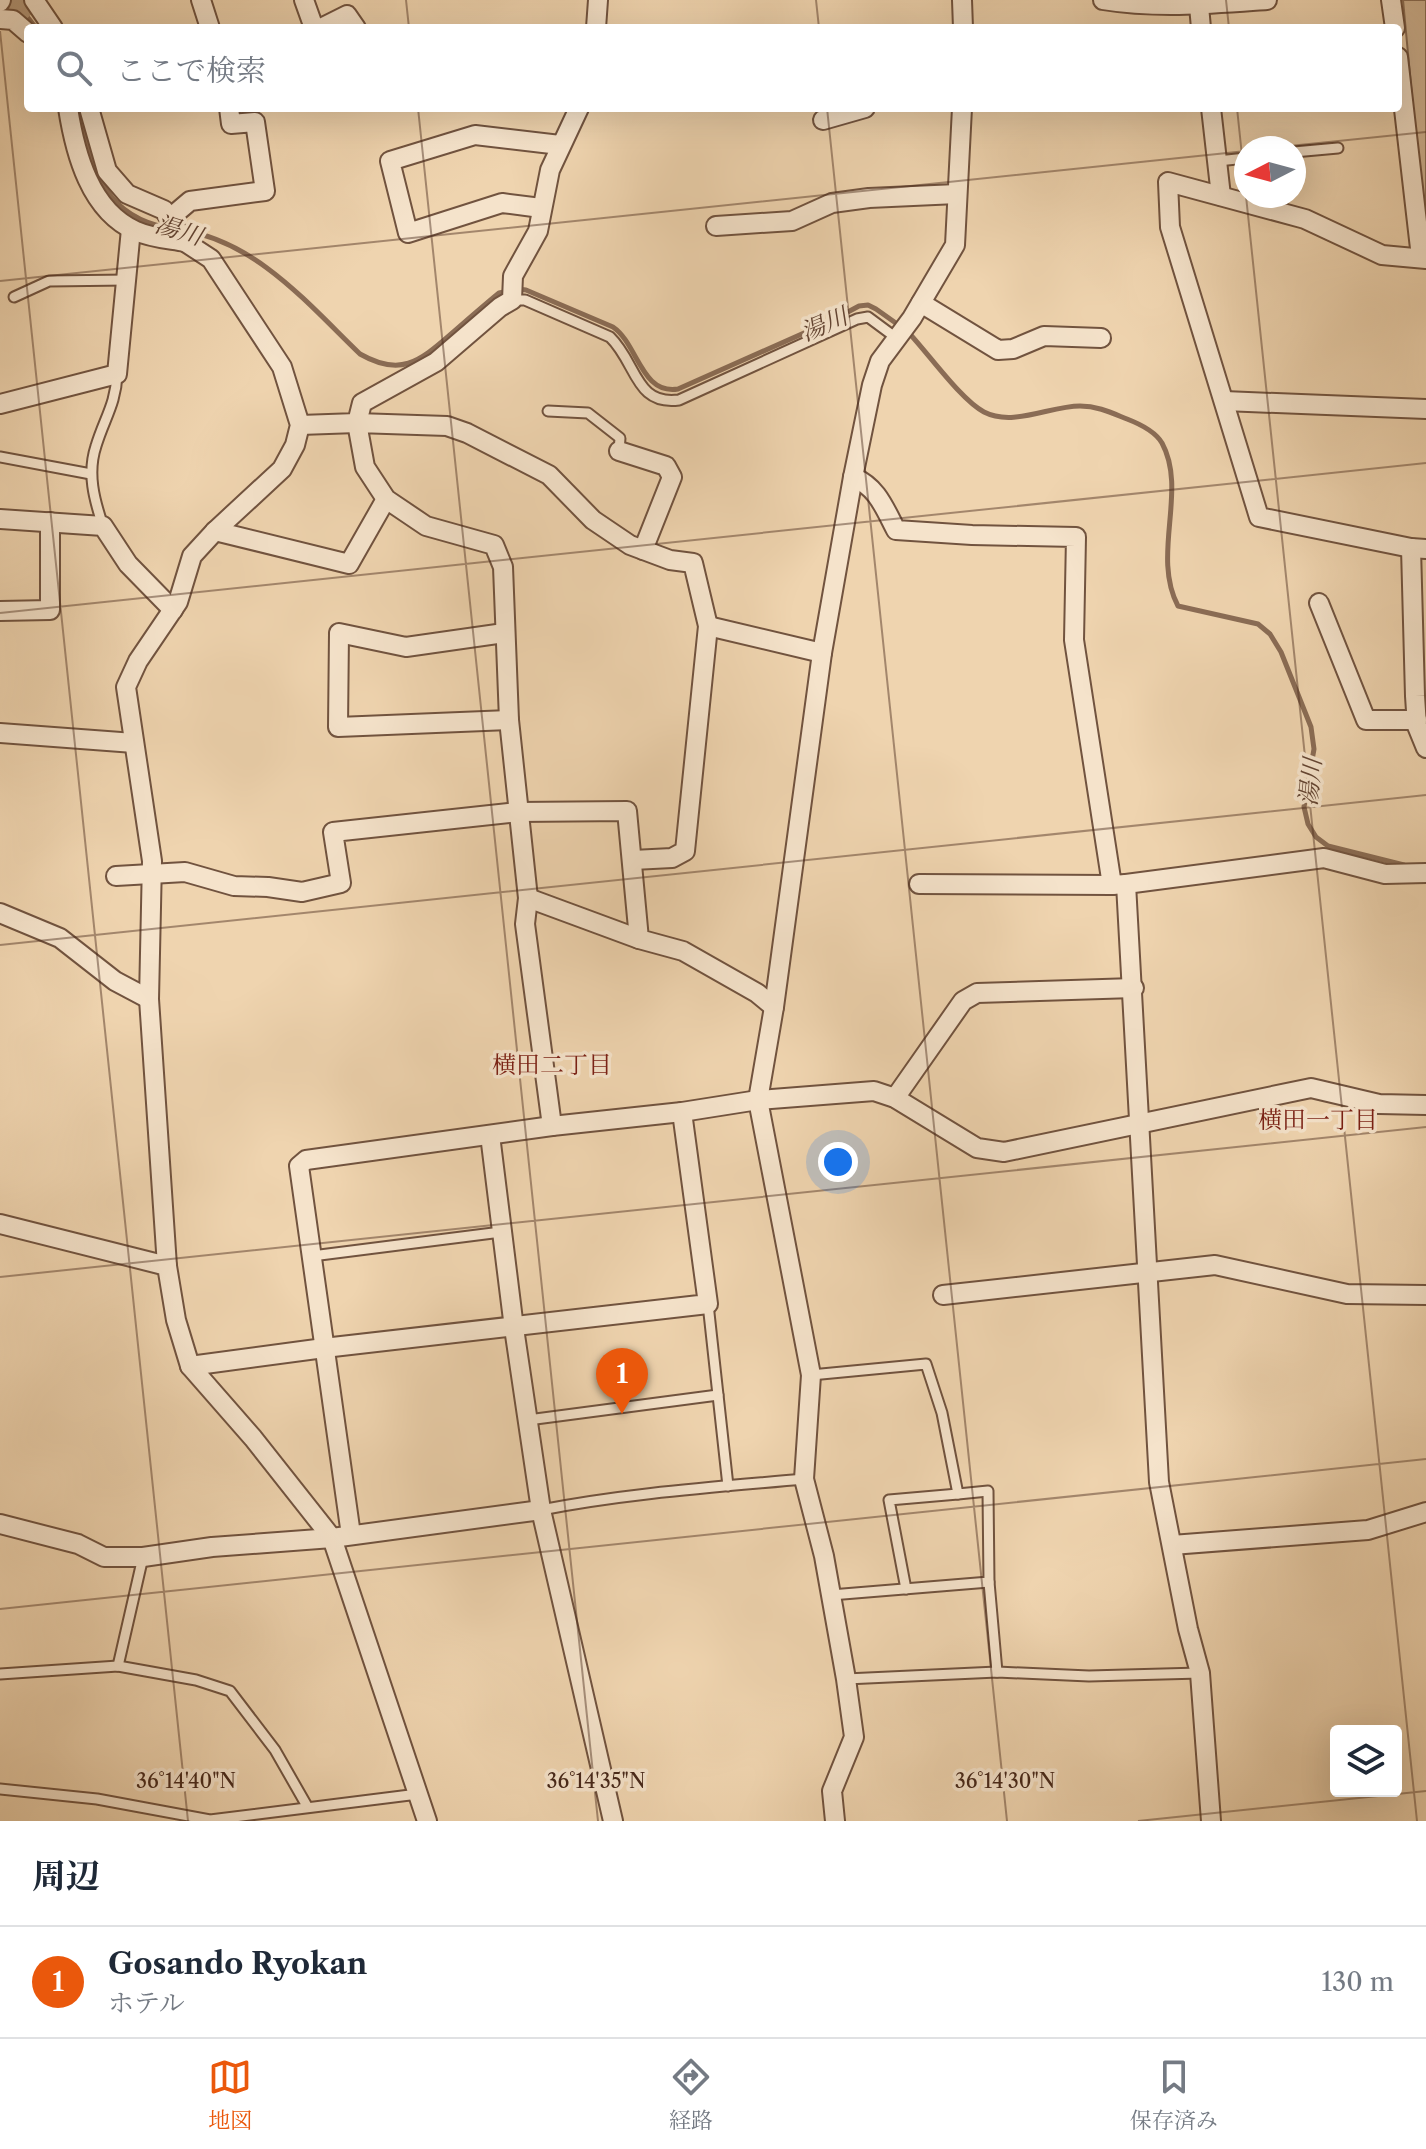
<!DOCTYPE html>
<html lang="ja">
<head>
<meta charset="utf-8">
<style>
	:root { --surface:#fff; --page:#f6f6f7; --text:#1f2937; --muted:#747a83; --line:#e0e1e3; --accent:#ea580c }
	body { margin:0; font-family:"Libre Caslon Text","Noto Serif JP",serif; background:var(--page); color:var(--text) }
	.controls { position:absolute; right:24px; bottom:24px; display:grid; overflow:hidden; border-radius:8px; box-shadow:0 8px 32px #0002 }
	.controls button { width:72px; height:72px; display:grid; place-items:center; padding:0; border:0; border-bottom:2px solid var(--line); background:var(--surface); color:var(--text); font:40px sans-serif }
	.compass { position:absolute; left:1234px; top:136px; width:72px; height:72px; border-radius:50%; background:var(--surface); box-shadow:0 8px 32px #0002; rotate:264deg }
	.you { position:absolute; left:838px; top:1162px; width:28px; height:28px; margin:-20px; border:6px solid #fff; border-radius:50%; background:#1a73e8; box-shadow:0 0 0 12px #1a73e833 }
	.badge { display:grid; place-items:center; width:52px; height:52px; border-radius:50%; background:var(--accent); color:#fff; font-size:26px; font-weight:700 }
	.pin { position:absolute; translate:-50% -66px; filter:drop-shadow(0 2px 4px #0008) }
	.pin::after { content:''; position:absolute; top:42px; width:28px; height:24px; background:inherit; clip-path:polygon(0 0,100% 0,50% 100%) }
	.list { margin:0; padding:0; list-style:none }
	h2 { display:flex; justify-content:space-between; align-items:center; height:104px; margin:0; padding:0 32px; font-size:34px }
	h2 small { font-size:26px; font-weight:400; color:var(--muted) }
	.list li { display:grid; grid-template-columns:52px 1fr auto; gap:24px; align-items:center; box-sizing:border-box; height:112px; padding:0 32px; border-top:2px solid var(--line) }
	.list b { display:block; font-size:30px; white-space:nowrap }
	.list p { margin:0; font-size:26px; white-space:nowrap; color:var(--muted) }
	.list em { font-size:26px; font-style:normal; color:var(--muted) }
	.icon { flex:none; width:44px; height:44px; fill:none; stroke:currentColor; stroke-width:2; stroke-linecap:round; stroke-linejoin:round }
	.map { position:relative; flex:none; width:1426px; height:1821px; overflow:hidden }
	.search { position:absolute; background:var(--surface); box-shadow:0 8px 32px #0002; left:24px; right:24px; top:24px; height:88px; display:flex; align-items:center; gap:20px; box-sizing:border-box; padding:0 28px; border-radius:8px; color:var(--muted); font-size:30px }
	.sheet { height:216px; background:var(--surface) }
	nav { display:flex; justify-content:space-around; align-items:center; box-sizing:border-box; height:112px; border-top:2px solid var(--line); background:var(--surface); font-size:22px; color:var(--muted) }
	nav a { display:grid; justify-items:center; gap:4px }
	nav .on { color:var(--accent) }
	.map>svg:first-child { display:block }
	.green { fill:#d2b796; stroke:#8c7058; stroke-width:2 }
	.lines { fill:none; stroke-linecap:round; stroke-linejoin:round }
	.stream { stroke:#8a6c55; stroke-width:5 }
	.river { stroke:#b69a7c; stroke-width:32 }
	.service-casing { stroke:#71533f; stroke-width:13 }
	.minor-casing { stroke:#71533f; stroke-width:22 }
	.service { stroke:#f5e3cb; stroke-width:9 }
	.minor { stroke:#f5e3cb; stroke-width:18 }
	.ticks { fill:none; stroke:#47281a; stroke-width:2; stroke-opacity:0.45 }
	.labels { text-anchor:middle; dominant-baseline:central; stroke-width:7; stroke-linejoin:round; paint-order:stroke }
	.water-label { font-size:24px; font-style:italic; fill:#634432; stroke:#f5e3cb }
	.neighbourhood-label { font-size:24px; fill:#7a1f14; stroke:#f5e3cb }
	.ticks-label { font-size:20px; text-anchor:middle; fill:#47281a; stroke:#f5e3cb; stroke-width:7; stroke-linejoin:round; paint-order:stroke }
</style>
</head>
<body>
<div class="map">
<svg width="1426" height="1821" viewBox="0 0 1426 1821">
	<rect width="100%" height="100%" fill="#efd4af"/>
	<filter id="stains"><feTurbulence type="fractalNoise" baseFrequency=".0025" numOctaves="4"/><feColorMatrix values="0 0 0 0 .2 0 0 0 0 .09 0 0 0 0 .02 0 0 0 .5 -.17"/></filter>
	<radialGradient id="worn" r=".72"><stop offset=".6" stop-color="#630" stop-opacity="0"/><stop offset="1" stop-color="#630" stop-opacity=".3"/></radialGradient>
	<path class="green" d="M 1403,0 L 1426,0 L 1426,246 Z"/>
	<g class="lines">
		<g class="stream">
			<path d="M 1,9 L 18,5 L 36,28"/>
			<path d="M 78,108 C 93,165 100,215 168,228"/>
			<path d="M 182,230 C 257,242 308,304 360,354 C 400,377 419,362 450,335 C 466,321 482,307 499,293 L 509,291"/>
			<path d="M 518,289 L 526,290 L 613,327 C 638,344 641,395 678,389 L 831,321 L 859,306 L 868,305 L 876,309 L 900,326"/>
			<path d="M 908,332 C 928,353 961,400 984,412 C 1013,427 1050,406 1080,406 C 1098,406 1112,413 1127,419 C 1140,424 1155,431 1162,443 C 1188,491 1151,555 1178,606 L 1258,624 L 1270,634 L 1281,652 L 1311,727 L 1314,749 L 1304,807 L 1308,824 L 1316,837 L 1328,846 L 1404,865"/>
		</g>
		<path class="river" d="M 17,0 L 18,5"/>
		<defs>
			<g id="service">
				<path d="M 1294,152 L 1338,148"/>
				<path d="M 1218,161 L 1246,158"/>
				<path d="M 14,297 L 49,281 L 127,280"/>
				<path d="M 512,300 L 525,300 L 610,337 C 637,363 635,406 679,400 L 857,319 L 868,317 L 895,337"/>
				<path d="M 548,411 L 588,413 L 620,438 L 619,451"/>
				<path d="M 0,457 L 91,474"/>
				<path d="M 103,526 C 94,499 87,473 96,446 C 104,419 116,404 117,374"/>
				<path d="M 312,1256 L 501,1232"/>
				<path d="M 708,1304 L 728,1486"/>
				<path d="M 811,1375 L 926,1364 L 942,1413 L 958,1494 L 988,1491 L 989,1582 L 831,1595"/>
				<path d="M 528,1420 L 718,1395"/>
				<path d="M 541,1510 C 628,1493 717,1487 804,1479"/>
				<path d="M 989,1582 L 997,1672"/>
				<path d="M 906,1589 L 889,1500 L 958,1494"/>
				<path d="M 118,1666 L 143,1557"/>
				<path d="M 0,1674 L 118,1666 L 196,1680 L 230,1691 L 275,1750 L 307,1806"/>
				<path d="M 846,1679 L 997,1672 L 1089,1676 L 1200,1673"/>
				<path d="M 0,1789 L 97,1799 L 210,1820 L 418,1794"/>
			</g>
			<g id="minor">
				<path d="M 34,0 L 53,28"/>
				<path d="M 201,0 L 210,28"/>
				<path d="M 304,0 L 314,28"/>
				<path d="M 962,0 L 963,28"/>
				<path d="M 1103,0 C 1158,9 1212,4 1267,0"/>
				<path d="M 1391,0 L 1395,28"/>
				<path d="M 0,2 L 1,0"/>
				<path d="M 1199,6 L 1201,28"/>
				<path d="M 0,19 L 13,20 L 28,33"/>
				<path d="M 321,28 L 347,15 L 356,28"/>
				<path d="M 596,28 L 598,0"/>
				<path d="M 1398,57 L 1421,257"/>
				<path d="M 68,108 C 75,153 90,211 136,231 C 151,238 169,239 185,242"/>
				<path d="M 89,108 L 107,171 L 127,194 L 164,210 L 185,242 L 211,259 L 282,367 L 300,425 L 295,445 L 282,469 L 215,531 L 192,556 L 178,602 L 138,661 L 126,687 L 152,861 L 149,999 L 167,1266"/>
				<path d="M 1211,108 L 1221,196"/>
				<path d="M 823,120 L 865,108"/>
				<path d="M 541,208 L 502,203 L 408,233 L 390,161 L 475,135 L 560,145"/>
				<path d="M 170,218 L 190,201 L 265,191 L 255,122 L 231,124 L 229,108"/>
				<path d="M 716,226 L 792,221 L 832,203 L 869,198 L 957,194"/>
				<path d="M 1426,259 L 1382,255 L 1305,219 L 1168,182 L 1170,227 L 1259,517 L 1411,548 L 1426,549"/>
				<path d="M 921,303 L 998,350 L 1013,349 L 1044,336 L 1101,338"/>
				<path d="M 1224,401 L 1426,409"/>
				<path d="M 0,404 L 117,374 L 131,229"/>
				<path d="M 300,425 L 357,423 L 362,403 L 436,362 L 500,307 L 512,300 L 513,276 L 538,231 L 550,170 L 579,108"/>
				<path d="M 619,451 L 666,466 L 672,477 L 643,550"/>
				<path d="M 853,477 C 877,487 884,507 896,530 L 972,535 L 1076,537 L 1074,640 L 1112,885 L 1126,884"/>
				<path d="M 0,519 L 103,526 L 128,564 L 173,610"/>
				<path d="M 215,531 L 349,564 L 386,499"/>
				<path d="M 1411,548 L 1415,696 L 1417,726 L 1426,748"/>
				<path d="M 1319,603 L 1366,720 L 1417,720"/>
				<path d="M 0,611 L 50,610 L 50,522"/>
				<path d="M 708,626 L 822,653"/>
				<path d="M 504,633 L 406,647 L 339,633 L 338,727 L 509,720"/>
				<path d="M 0,733 L 134,743"/>
				<path d="M 116,876 L 185,872 L 234,886 L 268,887 L 302,892 L 341,883 L 333,832 L 518,812 L 627,811 L 639,939 L 683,951 L 757,993 L 774,1007"/>
				<path d="M 919,884 L 1112,885"/>
				<path d="M 528,898 L 639,939"/>
				<path d="M 0,913 L 60,938 L 115,981 L 149,999"/>
				<path d="M 895,1098 L 963,1001 L 977,993 L 1134,988"/>
				<path d="M 552,1126 L 525,924 L 528,898 L 509,720 L 503,567 L 494,545 L 426,526 L 386,499 L 365,467 L 357,423 L 447,426 L 467,433 L 549,475 L 593,520 L 630,545 L 670,560 L 693,563 L 708,626 L 685,851 L 672,858 L 633,860"/>
				<path d="M 490,1135 L 514,1328 L 541,1510 L 613,1821"/>
				<path d="M 0,1224 L 167,1266 L 176,1320 L 190,1366 L 253,1438 L 332,1538 L 427,1821"/>
				<path d="M 943,1295 L 1215,1265 L 1347,1294 L 1426,1295"/>
				<path d="M 190,1366 L 324,1348 L 708,1304 L 682,1112"/>
				<path d="M 0,1524 L 78,1544 L 104,1557 L 143,1557 L 212,1547 L 332,1538 L 541,1510"/>
				<path d="M 351,1535 L 299,1166 L 306,1160 L 552,1126 L 682,1112 L 758,1100 L 874,1091 L 895,1098 L 977,1148 L 1004,1152 L 1311,1088 L 1379,1104 L 1426,1105"/>
				<path d="M 1172,1545 L 1368,1530 L 1426,1512"/>
				<path d="M 835,1821 L 832,1791 L 854,1737 L 846,1679 L 824,1556 L 804,1479 L 811,1375 L 758,1100 L 774,1007 L 822,653 L 853,477 L 872,385 L 880,361 L 912,318 L 955,245 L 962,108"/>
				<path d="M 1211,1821 L 1200,1673 L 1188,1629 L 1159,1482 L 1126,884 L 1324,858 L 1385,874 L 1426,873"/>
			</g>
		</defs>
		<use href="#service" class="service-casing"/>
		<use href="#minor" class="minor-casing"/>
		<use href="#service" class="service"/>
		<use href="#minor" class="minor"/>
	</g>
	<path class="ticks" d="M 406,0 L 409,28M 816,0 L 819,28M 1226,0 L 1229,28M 0,31 L 188,1821M 418,108 L 598,1821M 827,108 L 1007,1821M 1237,108 L 1246,194M 1270,148 L 1426,132M 1246,196 L 1417,1821M 0,281 L 1246,151M 0,613 L 1426,463M 0,945 L 1426,795M 0,1277 L 1426,1127M 0,1609 L 1426,1459M 1138,1821 L 1426,1791"/>
	<g class="labels">
		<g class="water-label">
			<text transform="translate(179 230) rotate(17)">湯川</text>
			<text transform="translate(824 324) rotate(-23)">湯川</text>
			<text transform="translate(1310 782) rotate(-84)">湯川</text>
		</g>
		<g class="neighbourhood-label">
			<text x="552" y="1064">横田二丁目</text>
			<text x="1318" y="1119">横田一丁目</text>
		</g>
	</g>
	<g class="ticks-label">
		<text x="186" y="1788">36°14'40"N</text>
		<text x="596" y="1788">36°14'35"N</text>
		<text x="1005" y="1788">36°14'30"N</text>
	</g>
	<rect width="100%" height="100%" filter="url(#stains)"/>
	<rect width="100%" height="100%" fill="url(#worn)"/>
</svg>
<div class="controls">
<button><svg class="icon" aria-label="layers" viewBox="0 0 24 24"><path d="M12 4l9 5-9 5-9-5zM3 14l9 5 9-5"/></svg></button>
</div>
<svg class="compass" viewBox="-18 -18 36 36"><path d="M0-13l5 13h-10z" fill="#e53935"/><path d="M0 13l5-13h-10z" fill="#747a83"/></svg>
<div class="you"></div>
<div class="pin badge" style="left:622px;top:1414px">1</div>
<div class="search"><svg class="icon" aria-label="search" viewBox="0 0 24 24"><circle cx="10" cy="10" r="6"/><path d="M15 15l6 6"/></svg>ここで検索</div>
</div>
<section class="sheet">
<h2>周辺<small></small></h2>
<ul class="list">
<li><span class="badge">1</span><div><b>Gosando Ryokan</b><p>ホテル</p></div><em>130 m</em></li>
</ul>
</section>
<nav>
<a class="on"><svg class="icon" aria-label="map" viewBox="0 0 24 24"><path d="M3 6l6-2 6 2 6-2v14l-6 2-6-2-6 2zM9 4v14M15 6v14"/></svg>地図</a>
<a><svg class="icon" aria-label="directions" viewBox="0 0 24 24"><path d="M12 3l9 9-9 9-9-9zM9 14v-3h6M13 9l2 2-2 2"/></svg>経路</a>
<a><svg class="icon" aria-label="saved" viewBox="0 0 24 24"><path d="M7 4h10v16l-5-4-5 4z"/></svg>保存済み</a>
</nav>
</body>
</html>
